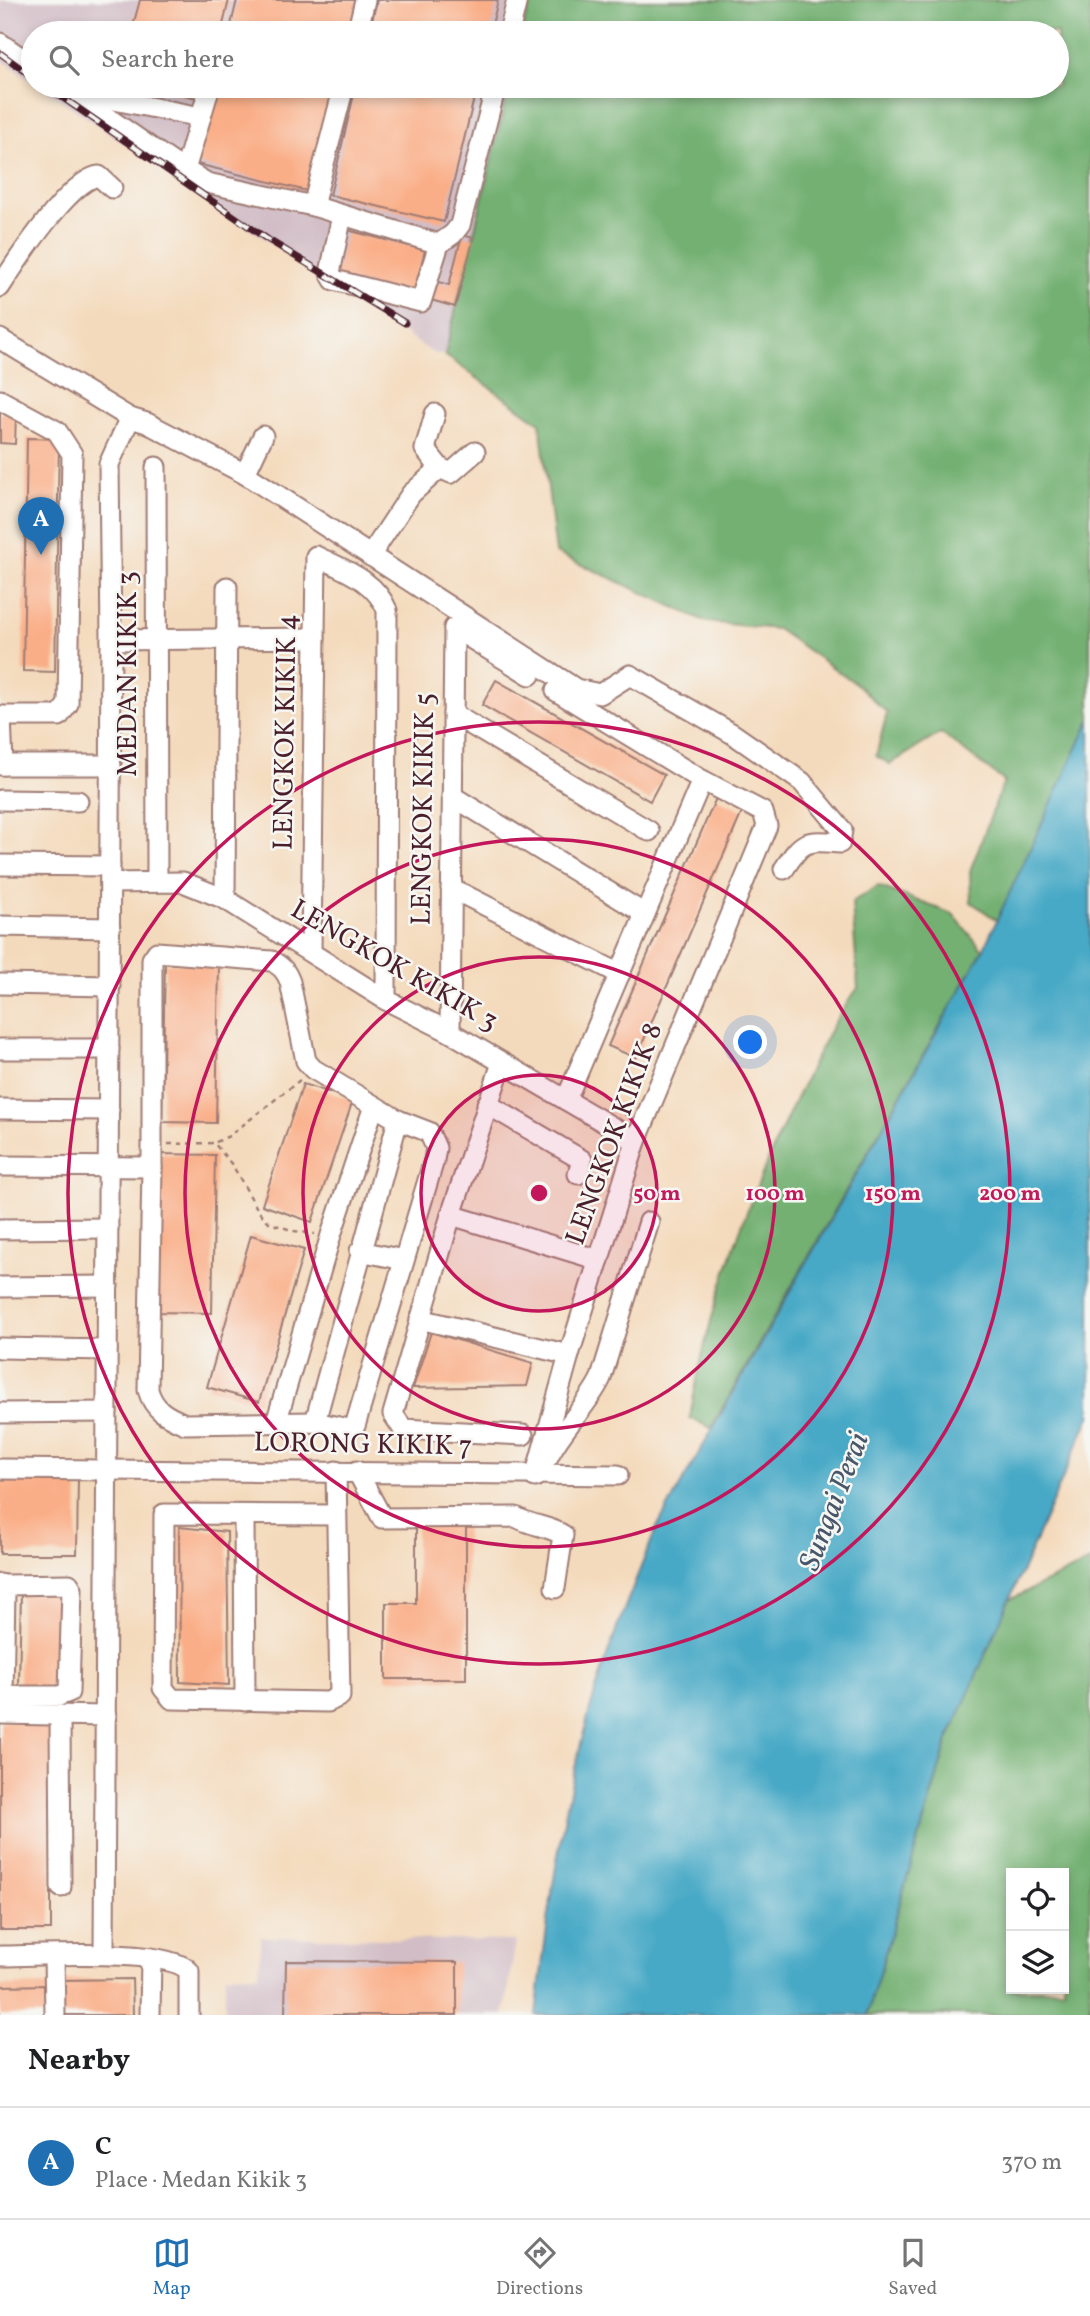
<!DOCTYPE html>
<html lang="en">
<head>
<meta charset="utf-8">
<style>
	:root { --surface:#fff; --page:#f6f6f6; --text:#202124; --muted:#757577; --line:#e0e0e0; --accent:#1f6fb2 }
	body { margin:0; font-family:Vollkorn,serif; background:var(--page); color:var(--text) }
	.controls { position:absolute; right:21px; bottom:21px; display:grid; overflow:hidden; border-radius:0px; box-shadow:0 4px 10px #0003 }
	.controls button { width:63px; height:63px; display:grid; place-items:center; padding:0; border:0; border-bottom:2px solid var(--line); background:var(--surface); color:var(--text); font:35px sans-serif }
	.you { position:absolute; left:751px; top:1043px; width:24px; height:24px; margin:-18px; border:5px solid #fff; border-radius:50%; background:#1a73e8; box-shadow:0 0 0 10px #1a73e833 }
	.badge { display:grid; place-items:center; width:46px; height:46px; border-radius:50%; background:var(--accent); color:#fff; font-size:23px; font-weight:700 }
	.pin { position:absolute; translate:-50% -58px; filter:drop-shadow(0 2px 4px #0008) }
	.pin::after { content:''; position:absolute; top:37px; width:24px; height:21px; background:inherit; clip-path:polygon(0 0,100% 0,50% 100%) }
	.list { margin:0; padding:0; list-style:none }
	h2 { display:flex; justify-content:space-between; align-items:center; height:91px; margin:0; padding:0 28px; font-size:30px }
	h2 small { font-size:23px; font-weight:400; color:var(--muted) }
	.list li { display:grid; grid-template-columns:46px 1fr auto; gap:21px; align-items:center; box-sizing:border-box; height:112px; padding:0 28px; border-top:2px solid var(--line) }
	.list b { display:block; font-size:26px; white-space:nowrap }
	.list p { margin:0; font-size:23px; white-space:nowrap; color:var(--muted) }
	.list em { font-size:23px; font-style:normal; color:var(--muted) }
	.icon { flex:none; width:38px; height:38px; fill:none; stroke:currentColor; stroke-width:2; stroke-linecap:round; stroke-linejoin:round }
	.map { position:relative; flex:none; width:1090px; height:2015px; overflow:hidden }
	.search { position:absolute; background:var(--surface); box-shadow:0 4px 10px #0003; left:21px; right:21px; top:21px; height:77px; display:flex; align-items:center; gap:18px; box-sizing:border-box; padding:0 24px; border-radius:38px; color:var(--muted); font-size:26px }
	.sheet { height:203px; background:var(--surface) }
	nav { display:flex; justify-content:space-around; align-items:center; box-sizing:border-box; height:98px; border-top:2px solid var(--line); background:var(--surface); font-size:19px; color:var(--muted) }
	nav a { display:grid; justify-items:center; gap:4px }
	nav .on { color:var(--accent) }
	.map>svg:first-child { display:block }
	.industrial { fill:#d2bdc6 }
	.forest { fill:#73b072; stroke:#5e684e; stroke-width:2; fill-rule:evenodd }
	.water { fill:#46a9c6; stroke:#486478; stroke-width:2 }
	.building { fill:#faae87 }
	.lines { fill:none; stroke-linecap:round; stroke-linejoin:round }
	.minor-casing { stroke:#9f7c74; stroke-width:23 }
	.path { stroke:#9f7c74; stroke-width:2.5; stroke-dasharray:5 5; stroke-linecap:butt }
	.minor { stroke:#fff; stroke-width:19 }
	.rail-casing { stroke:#4a1f2b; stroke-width:7 }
	.rail { stroke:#f6f6f2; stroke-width:4.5; stroke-dasharray:13; stroke-linecap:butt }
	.ring { fill:none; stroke:#c2185b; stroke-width:3.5 }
	.labels { text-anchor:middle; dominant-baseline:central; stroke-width:5; stroke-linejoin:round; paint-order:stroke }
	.street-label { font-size:28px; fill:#4a1f2b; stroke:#f6f6f2 }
	.water-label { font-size:30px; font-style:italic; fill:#485669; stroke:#f6f6f2 }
	.centre { fill:#c2185b; stroke:#f6f6f2; stroke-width:3.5 }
	.ring-label { font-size:21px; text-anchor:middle; font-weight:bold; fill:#c2185b; stroke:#f6f6f2; stroke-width:5; stroke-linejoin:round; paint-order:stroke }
</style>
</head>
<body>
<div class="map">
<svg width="1090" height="2015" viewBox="0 0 1090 2015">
	<rect width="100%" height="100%" fill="#f6f6f2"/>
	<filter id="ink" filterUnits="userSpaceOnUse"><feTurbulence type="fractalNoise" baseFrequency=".0143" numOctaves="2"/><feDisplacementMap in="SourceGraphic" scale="14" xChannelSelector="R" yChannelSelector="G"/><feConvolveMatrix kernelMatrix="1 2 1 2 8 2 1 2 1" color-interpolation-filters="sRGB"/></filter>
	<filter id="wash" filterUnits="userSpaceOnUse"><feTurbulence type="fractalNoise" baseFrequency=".00686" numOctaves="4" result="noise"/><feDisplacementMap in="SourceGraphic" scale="28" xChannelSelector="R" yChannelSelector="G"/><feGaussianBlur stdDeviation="1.57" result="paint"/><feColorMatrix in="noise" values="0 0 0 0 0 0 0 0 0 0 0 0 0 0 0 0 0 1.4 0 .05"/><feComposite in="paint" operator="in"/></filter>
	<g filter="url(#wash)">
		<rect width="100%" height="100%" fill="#f4dabc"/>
		<g class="industrial">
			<path d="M 0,0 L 530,0 L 522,33 L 33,33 L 33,81 L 0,59 Z"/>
			<path d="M 40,86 L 509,86 L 445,355 L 433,353 Z"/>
			<path d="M 261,1937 L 516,1941 L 504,2015 L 225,2015 L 225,1975 L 259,1974 Z"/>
		</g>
		<g class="forest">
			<path d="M 530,0 L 1090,0 L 1090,720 L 998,921 L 971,902 L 970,871 L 1004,781 L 941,733 L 890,764 L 876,756 L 887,713 L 858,685 L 777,629 L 707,622 L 556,553 L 540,423 L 445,355 L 509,86 L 1057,86 L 1057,33 L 522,33 Z"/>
			<path d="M 878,886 L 953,914 L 983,950 L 711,1428 L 690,1418 C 707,1309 746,1204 793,1105 C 813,1064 830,1024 858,988 L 852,902 Z"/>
			<path d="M 1090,1561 L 1090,2015 L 867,2015 L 947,1742 L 1007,1601 ZM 1011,1873 L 1064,1873 L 1064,1989 L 1011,1989 Z"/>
		</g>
		<path class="water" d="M 1090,720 L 1090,1416 L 947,1742 L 867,2015 L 536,2015 C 548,1915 561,1813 588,1717 C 606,1651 632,1589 657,1527 L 983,950 Z"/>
		<g id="blocks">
			<g class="building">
				<path d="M 140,0 L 229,0 L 221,33 L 131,33 Z"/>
				<path d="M 237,0 L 358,0 L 350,33 L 229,33 Z"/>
				<path d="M 377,0 L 498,0 L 490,33 L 369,33 Z"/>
				<path d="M 153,86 L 207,86 L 203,100 Z"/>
				<path d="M 216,86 L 337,86 L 311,192 L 197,164 Z"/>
				<path d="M 356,86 L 477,86 L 444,222 L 330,195 Z"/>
				<path d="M 347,230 L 425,250 L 413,298 L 335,277 Z"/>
				<path d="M 462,235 L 474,238 L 455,307 L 431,300 L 436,281 L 449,285 Z"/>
				<path d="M 0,413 L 16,413 L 15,444 L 0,443 Z"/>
				<path d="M 27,438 L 59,439 L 55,672 L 23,671 Z"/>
				<path d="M 496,680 L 664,775 L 650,801 L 482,705 Z"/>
				<path d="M 716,798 L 743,810 L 636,1058 L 608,1046 Z"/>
				<path d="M 165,963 L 219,964 L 216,1123 L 162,1122 Z"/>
				<path d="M 303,1084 L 353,1100 L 312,1222 L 262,1205 Z"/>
				<path d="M 160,1154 L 215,1155 L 212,1313 L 157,1312 Z"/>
				<path d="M 251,1235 L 304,1250 L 259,1402 L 207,1387 Z"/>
				<path d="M 431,1332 L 533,1363 L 527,1386 L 413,1388 Z"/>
				<path d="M 0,1476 L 78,1476 L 77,1554 L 0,1554 Z"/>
				<path d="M 416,1526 L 466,1526 L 466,1679 L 386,1679 L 386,1603 L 416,1603 Z"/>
				<path d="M 179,1527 L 227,1532 L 229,1685 L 180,1682 Z"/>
				<path d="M 21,1593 L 62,1594 L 60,1687 L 19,1686 Z"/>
				<rect x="0" y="1722" width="51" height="208"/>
				<path d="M 286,1961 L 457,1962 L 457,2015 L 285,2015 Z"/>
				<path d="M 132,1979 L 133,2015 L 60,2015 L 60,1980 Z"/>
				<path d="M 49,1985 L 49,2015 L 0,2015 L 0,1986 Z"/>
			</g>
		</g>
	</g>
	<g filter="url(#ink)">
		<use href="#blocks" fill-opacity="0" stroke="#9f7c74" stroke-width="2"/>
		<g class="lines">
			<defs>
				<g id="minor">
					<path d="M 357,33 L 365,0"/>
					<path d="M 509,33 L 517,0"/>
					<path d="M 0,43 L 33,66"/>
					<path d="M 62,86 L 173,163 L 207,183 L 313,206 L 344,86"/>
					<path d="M 78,93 L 201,117"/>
					<path d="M 185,170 L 210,86"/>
					<path d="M 313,206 L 439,244"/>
					<path d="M 342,215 L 330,273 L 334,280 L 421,302 L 439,244 L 453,234 L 460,225 L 496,86"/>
					<path d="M 0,287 C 16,262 70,179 99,176 L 112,188"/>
					<path d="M 0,339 L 130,418 L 147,423 L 245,474 L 576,689 L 600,694 L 630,675 L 733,734 L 802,782 L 842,830 L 840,843 C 805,840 803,840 784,869"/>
					<path d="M 0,400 L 57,431 L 72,454 L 68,704 L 59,716 L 0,716"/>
					<path d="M 435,414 L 425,449 L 440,468 L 451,473 L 475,452"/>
					<path d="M 156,467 L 157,881"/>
					<path d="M 245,474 L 263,436"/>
					<path d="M 370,556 L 411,494 L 440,468"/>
					<path d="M 454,628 L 530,675"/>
					<path d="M 111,640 L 315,638"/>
					<path d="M 453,714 L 649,831"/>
					<path d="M 1,716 L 3,765"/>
					<path d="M 0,765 L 111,765"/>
					<path d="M 452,796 L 645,914"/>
					<path d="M 0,800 L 78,801"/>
					<path d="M 0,865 L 110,866"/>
					<path d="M 110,883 L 183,882 L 225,899 L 386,1000 L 450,1032 L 636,1141"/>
					<path d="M 451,888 L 620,974"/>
					<path d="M 225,899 L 227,587"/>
					<path d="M 0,926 L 110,928"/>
					<path d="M 311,951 L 316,556 C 344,570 375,580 387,610 L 386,1000"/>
					<path d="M 157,952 L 272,961 C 282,967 286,971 290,982 L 306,1061 L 313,1069 L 398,1120 L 429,1132 L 436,1148 L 434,1160 L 355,1426 L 349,1429 L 315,1422 L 185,1424 C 166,1416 154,1410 148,1390 L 152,1167 L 152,959 Z"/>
					<path d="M 0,984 L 110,986"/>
					<path d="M 450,1032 L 454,628"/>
					<path d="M 0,1049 L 109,1049"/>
					<path d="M 502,1063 L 451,1215 L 393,1414 L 403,1429 L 523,1435"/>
					<path d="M 566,1100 L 702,780"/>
					<path d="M 487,1104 L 582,1160 L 578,1174"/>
					<path d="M 0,1109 L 109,1110"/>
					<path d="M 0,1166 L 152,1167"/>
					<path d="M 451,1215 L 599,1260"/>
					<path d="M 0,1229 L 108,1228"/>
					<path d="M 360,1251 L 404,1260"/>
					<path d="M 0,1287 L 108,1286"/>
					<path d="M 420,1319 L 569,1355"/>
					<path d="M 0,1348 L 107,1350"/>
					<path d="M 0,1413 L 107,1412"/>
					<path d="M 315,1422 L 398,1120"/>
					<path d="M 276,1423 L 331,1235 L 374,1106"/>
					<path d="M 548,1457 C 562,1428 587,1407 601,1378 L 649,1222"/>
					<path d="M 0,1469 L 618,1475"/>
					<path d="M 336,1471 L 340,1696 L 328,1702 L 172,1699 L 163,1688 L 164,1514 L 336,1515"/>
					<path d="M 357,1471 L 382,1518 L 516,1517 C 531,1526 549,1526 563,1535 L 555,1588"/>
					<path d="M 535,1477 L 569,1355 L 636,1141 L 767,826 L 763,812 L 702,780 L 556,691"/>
					<path d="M 244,1515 L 245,1701"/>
					<path d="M 0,1584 L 5,1585 L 5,1592 L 3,1696 L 59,1696 L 69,1692 L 72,1589 L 69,1584 L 5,1585"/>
					<path d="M 0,1714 L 106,1716"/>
					<path d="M 60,1715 L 61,1887"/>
					<path d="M 104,1954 L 111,640 L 109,464 L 130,418"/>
					<path d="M 0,1956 C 35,1956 168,1947 189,1971 L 189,2015"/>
					<path d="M 54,1956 L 55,2015"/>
					<path d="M 150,2015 L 151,1958"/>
				</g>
			</defs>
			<use href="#minor" class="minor-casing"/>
			<g class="path">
				<path d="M 300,1080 L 229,1136 L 214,1143 L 233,1166 L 259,1212 L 270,1223 L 294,1231 L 315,1234"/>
				<path d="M 168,1144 L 214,1143"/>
			</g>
			<use href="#minor" class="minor"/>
			<defs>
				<g id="rail">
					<path d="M 0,53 L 33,77"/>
					<path d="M 46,86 L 267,239 L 405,323"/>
				</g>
			</defs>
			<use href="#rail" class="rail-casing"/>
			<use href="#rail" class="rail"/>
		</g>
	</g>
	<circle cx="539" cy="1193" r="118" fill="#c2185b" fill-opacity=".12"/>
	<g class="ring">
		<circle cx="539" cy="1193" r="118"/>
		<circle cx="539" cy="1193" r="236"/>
		<circle cx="539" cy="1193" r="354"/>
		<circle cx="539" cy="1193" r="471"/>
	</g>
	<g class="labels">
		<g class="street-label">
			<text transform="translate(128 674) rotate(-90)">MEDAN KIKIK 3</text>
			<text transform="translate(286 732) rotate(-89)">LENGKOK KIKIK 4</text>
			<text transform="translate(424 809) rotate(-89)">LENGKOK KIKIK 5</text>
			<text transform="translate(394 966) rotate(30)">LENGKOK KIKIK 3</text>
			<text transform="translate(615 1134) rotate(-70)">LENGKOK KIKIK 8</text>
			<text transform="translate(363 1445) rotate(1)">LORONG KIKIK 7</text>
		</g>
		<g class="water-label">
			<text transform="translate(835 1502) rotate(-69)">Sungai Perai</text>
		</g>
	</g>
	<circle cx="539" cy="1193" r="10" class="centre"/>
	<g class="ring-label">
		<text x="657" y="1200">50 m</text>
		<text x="775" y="1200">100 m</text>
		<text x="893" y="1200">150 m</text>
		<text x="1010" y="1200">200 m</text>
	</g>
</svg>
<div class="controls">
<button><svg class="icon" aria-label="locate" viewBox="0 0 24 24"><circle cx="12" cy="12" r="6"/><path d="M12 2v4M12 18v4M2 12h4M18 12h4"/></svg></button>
<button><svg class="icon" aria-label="layers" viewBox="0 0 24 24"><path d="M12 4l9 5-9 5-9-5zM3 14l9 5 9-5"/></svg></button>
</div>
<div class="you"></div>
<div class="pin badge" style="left:41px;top:555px">A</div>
<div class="search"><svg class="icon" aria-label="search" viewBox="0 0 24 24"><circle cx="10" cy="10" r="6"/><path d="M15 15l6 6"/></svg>Search here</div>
</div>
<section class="sheet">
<h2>Nearby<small></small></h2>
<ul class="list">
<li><span class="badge">A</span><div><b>C</b><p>Place · Medan Kikik 3</p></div><em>370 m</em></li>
</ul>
</section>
<nav>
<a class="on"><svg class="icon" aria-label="map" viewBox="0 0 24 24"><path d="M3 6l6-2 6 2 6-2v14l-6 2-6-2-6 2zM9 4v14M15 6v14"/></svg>Map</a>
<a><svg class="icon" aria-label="directions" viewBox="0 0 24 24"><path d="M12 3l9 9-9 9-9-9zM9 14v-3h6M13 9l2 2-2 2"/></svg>Directions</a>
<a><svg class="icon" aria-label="saved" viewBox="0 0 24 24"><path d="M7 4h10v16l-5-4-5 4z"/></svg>Saved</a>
</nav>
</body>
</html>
